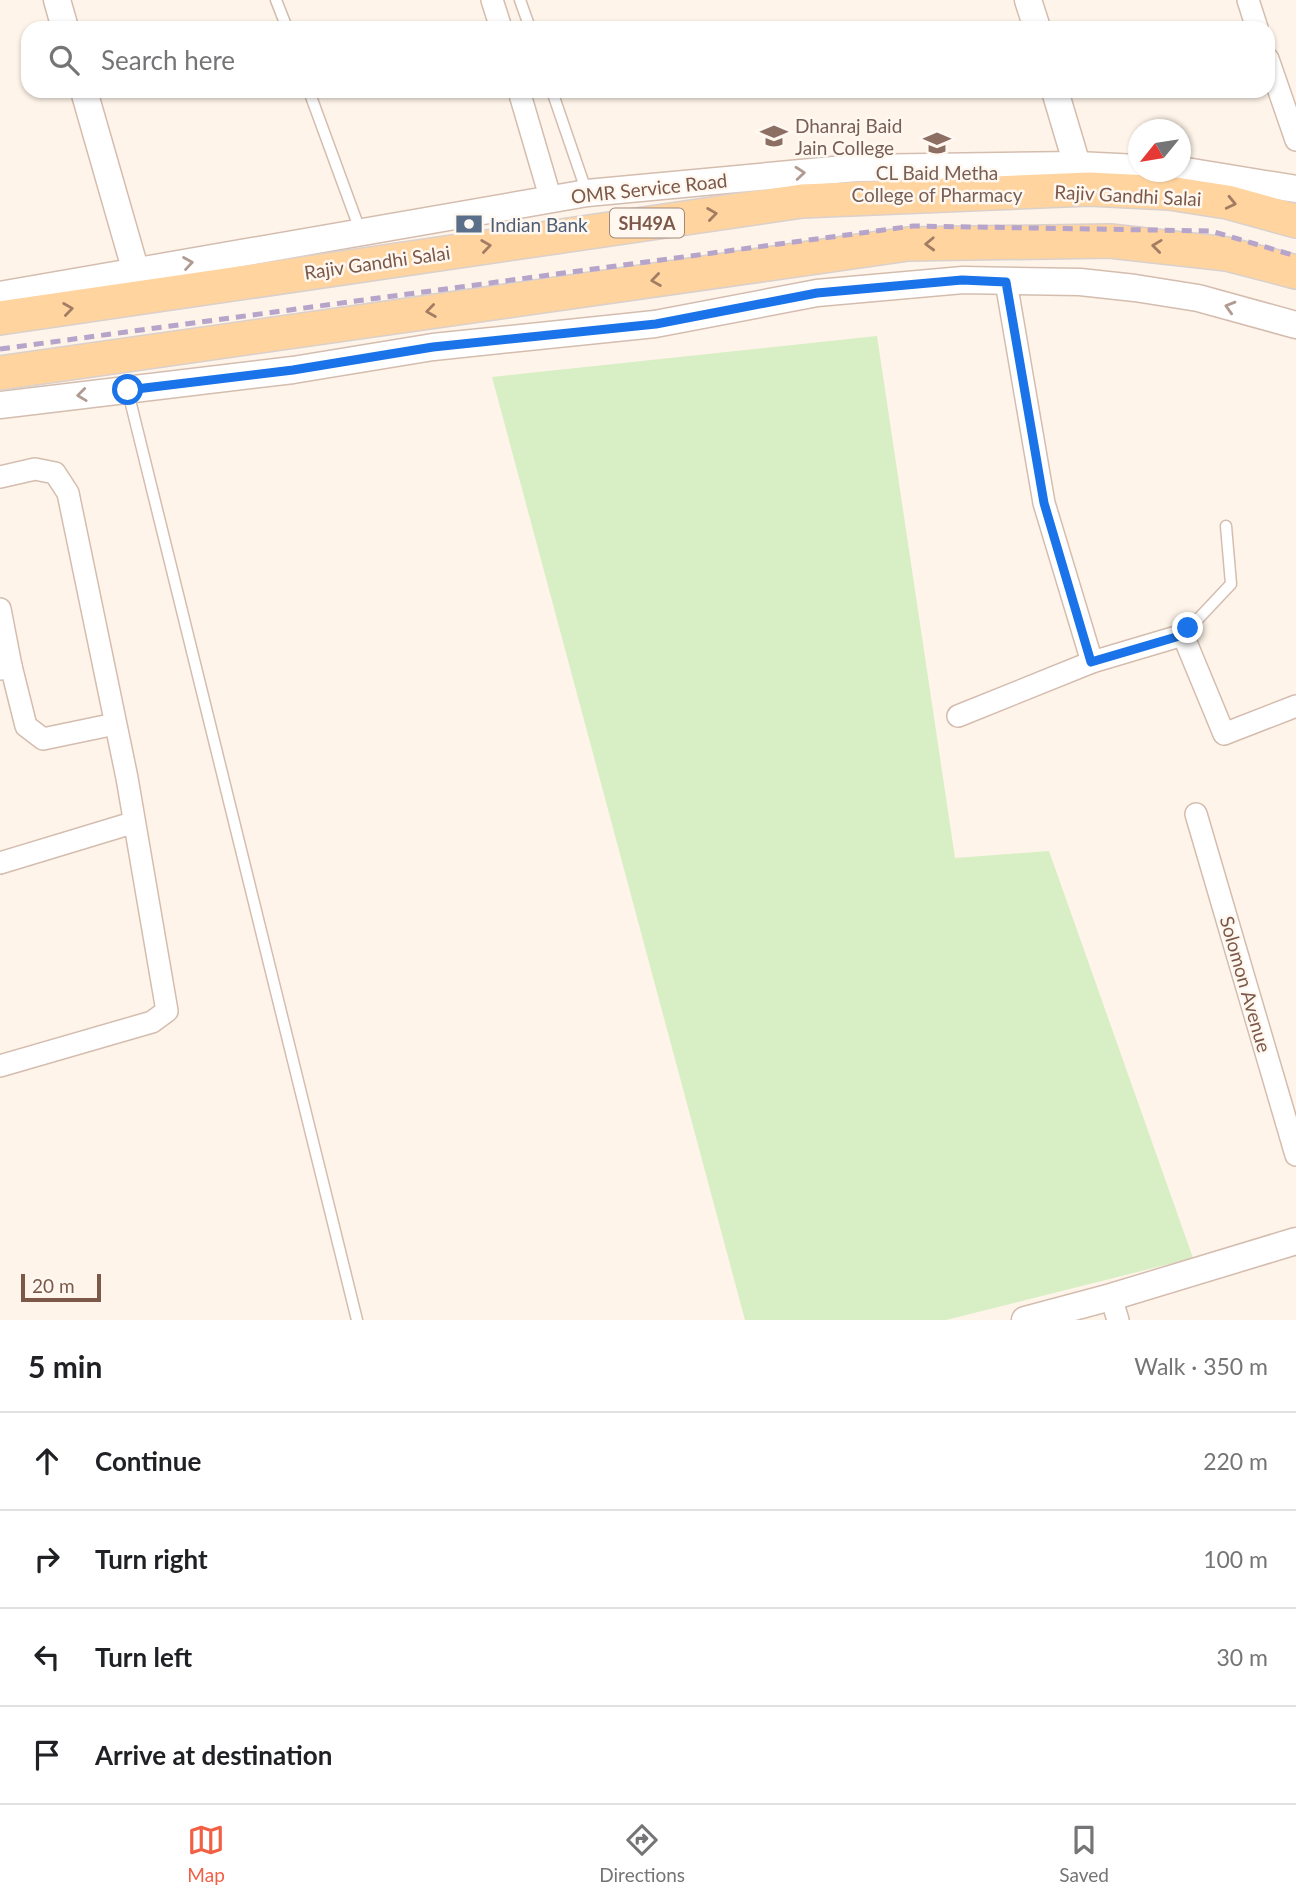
<!DOCTYPE html>
<html lang="en">
<head>
<meta charset="utf-8">
<style>
	:root { --surface:#fff; --page:#f2f2f2; --text:#202124; --muted:#757577; --line:#e0e0e0; --accent:#f15f45 }
	body { margin:0; font-family:Lato,sans-serif; background:var(--page); color:var(--text) }
	.compass { position:absolute; left:1128px; top:119px; width:63px; height:63px; border-radius:50%; background:var(--surface); box-shadow:0 2px 5px #0004; rotate:240deg }
	.scale { position:absolute; left:21px; bottom:18px; width:80px; box-sizing:border-box; padding-left:7px; border:4px solid #7c5849; border-top:0; font-size:19px; line-height:24px; white-space:nowrap; color:#7c5849; -webkit-text-stroke:5px #fff8f1; paint-order:stroke }
	.stop { position:absolute; width:21px; height:21px; margin:-16px; border:5px solid #1a73e8; border-radius:50%; background:#fff }
	.stop.end { background:#1a73e8; border-color:#fff; box-shadow:0 2px 7px #0008 }
	.list { margin:0; padding:0; list-style:none }
	h2 { display:flex; justify-content:space-between; align-items:center; height:91px; margin:0; padding:0 28px; font-size:30px }
	h2 small { font-size:23px; font-weight:400; color:var(--muted) }
	.list li { display:grid; grid-template-columns:46px 1fr auto; gap:21px; align-items:center; box-sizing:border-box; height:98px; padding:0 28px; border-top:2px solid var(--line) }
	.list b { display:block; font-size:26px; white-space:nowrap }
	.list em { font-size:23px; font-style:normal; color:var(--muted) }
	.icon { flex:none; width:38px; height:38px; fill:none; stroke:currentColor; stroke-width:2; stroke-linecap:round; stroke-linejoin:round }
	.map { position:relative; flex:none; width:1296px; height:1320px; overflow:hidden }
	.search { position:absolute; background:var(--surface); box-shadow:0 2px 5px #0004; left:21px; right:21px; top:21px; height:77px; display:flex; align-items:center; gap:18px; box-sizing:border-box; padding:0 24px; border-radius:21px; color:var(--muted); font-size:26px }
	.sheet { height:483px; background:var(--surface) }
	nav { display:flex; justify-content:space-around; align-items:center; box-sizing:border-box; height:98px; border-top:2px solid var(--line); background:var(--surface); font-size:19px; color:var(--muted) }
	nav a { display:grid; justify-items:center; gap:4px }
	nav .on { color:var(--accent) }
	.map>svg:first-child { display:block }
	.green { fill:#d8eec5 }
	.lines { fill:none; stroke-linecap:round; stroke-linejoin:round }
	.service-casing { stroke:#d4bdaf; stroke-width:13 }
	.minor-casing { stroke:#d4bdaf; stroke-width:24 }
	.tertiary-casing { stroke:#d4bdaf; stroke-width:29 }
	.primary-casing { stroke:#dad0cc; stroke-width:36 }
	.service { stroke:#fff; stroke-width:10 }
	.minor { stroke:#fff; stroke-width:21 }
	.tertiary { stroke:#fff; stroke-width:26 }
	.primary { stroke:#ffd49f; stroke-width:33 }
	.rail { stroke:#b6a4ca; stroke-width:5; stroke-dasharray:10 7; stroke-linecap:butt }
	.oneway { stroke:#b09b92 }
	.oneway2 { stroke:#a37d63 }
	.route { stroke:#1a73e8; stroke-width:9 }
	.labels { text-anchor:middle; dominant-baseline:central; stroke-width:5; stroke-linejoin:round; paint-order:stroke }
	.shield { fill:#fff8f1; stroke:#a3887b; stroke-width:2 }
	.shield-label { font-size:18px; font-weight:bold; fill:#7c5849 }
	.education-label { font-size:19px; fill:#785e54; stroke:#fff8f1; text-anchor:start }
	.street-label { font-size:19px; fill:#7c5849; stroke:#fff8f1 }
	.service-label { font-size:19px; fill:#4e5e75; stroke:#fff8f1; text-anchor:start }
</style>
</head>
<body>
<div class="map">
<svg width="1296" height="1320" viewBox="0 0 1296 1320">
	<rect width="100%" height="100%" fill="#fef4e9"/>
	<path class="green" d="M 877,336 L 955,858 L 1049,851 L 1193,1258 L 946,1320 L 745,1320 L 492,377 Z"/>
	<g class="lines">
		<defs>
			<g id="service">
				<path d="M 276,0 L 287,28"/>
				<path d="M 520,0 L 530,28"/>
				<path d="M 309,91 L 361,233"/>
				<path d="M 552,91 L 587,193"/>
				<path d="M 128,392 L 357,1320"/>
				<path d="M 1183,635 L 1231,584 L 1226,526"/>
			</g>
			<g id="minor">
				<path d="M 492,0 L 501,28"/>
				<path d="M 1248,0 L 1257,28"/>
				<path d="M 1268,59 L 1296,140"/>
				<path d="M 519,91 L 551,200"/>
				<path d="M 0,477 L 35,469 L 55,473 L 68,493 L 127,778 L 167,1011 L 152,1022 L 0,1066"/>
				<path d="M 0,609 L 11,666 L 0,669"/>
				<path d="M 1092,662 L 1183,635 L 1224,734 L 1296,706"/>
				<path d="M 11,666 L 26,726 L 43,739 L 115,724"/>
				<path d="M 958,716 L 1092,662 L 1044,503 L 1006,282"/>
				<path d="M 1196,814 L 1296,1155"/>
				<path d="M 0,863 L 132,823"/>
				<path d="M 1111,1297 L 1118,1320"/>
			</g>
			<g id="tertiary">
				<path d="M 57,0 L 65,28"/>
				<path d="M 1028,0 L 1037,28"/>
				<path d="M 84,91 L 136,272 L 137,288"/>
				<path d="M 1055,91 L 1077,165"/>
				<path d="M 1180,170 L 1296,189"/>
				<path d="M 0,295 L 587,193 L 855,168 L 1077,165 L 1138,168"/>
				<path d="M 0,405 L 293,370 L 433,347 L 655,324 L 817,293 L 963,280 L 1080,282 L 1135,288 L 1198,298 L 1296,325"/>
				<path d="M 1025,1320 L 1111,1297 L 1296,1241"/>
			</g>
			<g id="primary">
				<path d="M 0,318 L 802,201 L 1089,189 L 1169,193 L 1227,202 L 1296,221"/>
				<path d="M 0,373 L 908,244 L 1110,241 L 1227,254 L 1296,272"/>
			</g>
		</defs>
		<use href="#service" class="service-casing"/>
		<use href="#minor" class="minor-casing"/>
		<use href="#tertiary" class="tertiary-casing"/>
		<use href="#primary" class="primary-casing"/>
		<use href="#service" class="service"/>
		<use href="#minor" class="minor"/>
		<use href="#tertiary" class="tertiary"/>
		<use href="#primary" class="primary"/>
		<path class="rail" d="M 0,349 L 913,226 L 1211,231 L 1296,256"/>
	</g>
	<defs><path id="oneway-chevron" d="M-2-3.5L2.5 0L-2 3.5" fill="none" stroke-width="1.6" stroke-linecap="round" stroke-linejoin="round" transform="scale(1.75)"/></defs>
	<g class="oneway">
		<use href="#oneway-chevron" transform="translate(800 173) rotate(-5)"/>
		<use href="#oneway-chevron" transform="translate(188 263) rotate(-9)"/>
		<use href="#oneway-chevron" transform="translate(1230 307) rotate(-164)"/>
		<use href="#oneway-chevron" transform="translate(82 395) rotate(173)"/>
	</g>
	<g class="oneway2">
		<use href="#oneway-chevron" transform="translate(1231 203) rotate(13)"/>
		<use href="#oneway-chevron" transform="translate(712 214) rotate(-8)"/>
		<use href="#oneway-chevron" transform="translate(930 244) rotate(178)"/>
		<use href="#oneway-chevron" transform="translate(486 246) rotate(-8)"/>
		<use href="#oneway-chevron" transform="translate(1157 246) rotate(-173)"/>
		<use href="#oneway-chevron" transform="translate(656 280) rotate(172)"/>
		<use href="#oneway-chevron" transform="translate(68 309) rotate(-8)"/>
		<use href="#oneway-chevron" transform="translate(431 311) rotate(172)"/>
	</g>
	<g class="lines">
		<path class="route" d="M 128,390 L 293,370 L 433,347 L 656,324 L 817,293 L 962,280 L 1006,282 L 1044,503 L 1091,662 L 1183,635 L 1188,628"/>
	</g>
	<defs>
		<symbol id="school-bare" viewBox="-9 -9 18 18"><path d="M0-5L7-2L0 1L-7-2ZM-4 1L0 2.5L4 1V4Q0 6-4 4Z" fill="#8d6e63" stroke="#fff8f1" stroke-width="2.5" paint-order="stroke"/></symbol>
		<symbol id="bank-bare" viewBox="-9 -9 18 18"><path d="M-6-4H6V4H-6ZM0-2.3a2.3 2.3 0 1 0 0 4.6a2.3 2.3 0 1 0 0-4.6Z" fill="#5c6f8a" stroke="#fff8f1" stroke-width="2.5" paint-order="stroke"/></symbol>
	</defs>
	<g fill-rule="evenodd">
		<use href="#school-bare" x="755" y="117" width="38" height="38"/>
		<use href="#school-bare" x="918" y="124" width="38" height="38"/>
		<use href="#bank-bare" x="450" y="205" width="38" height="38"/>
	</g>
	<g class="labels">
		<rect class="shield" x="610" y="208.5" width="74" height="29" rx="5"/>
		<g class="shield-label">
			<text x="647" y="223">SH49A</text>
		</g>
		<g class="education-label">
			<text x="795" y="125">Dhanraj Baid<tspan x="795" dy="22">Jain College</tspan></text>
			<text x="937" y="172" text-anchor="middle">CL Baid Metha<tspan x="937" dy="22">College of Pharmacy</tspan></text>
		</g>
		<g class="street-label">
			<text transform="translate(649 188) rotate(-6)">OMR Service Road</text>
			<text transform="translate(1128 195) rotate(3)">Rajiv Gandhi Salai</text>
			<text transform="translate(377 262) rotate(-8)">Rajiv Gandhi Salai</text>
			<text transform="translate(1246 984) rotate(74)">Solomon Avenue</text>
		</g>
		<g class="service-label">
			<text x="490" y="224">Indian Bank</text>
		</g>
	</g>
</svg>
<svg class="compass" viewBox="-18 -18 36 36"><path d="M0-13l5 13h-10z" fill="#e53935"/><path d="M0 13l5-13h-10z" fill="#757577"/></svg>
<div class="scale">20 m</div>
<div class="stop" style="left:128px;top:390px"></div>
<div class="stop end" style="left:1188px;top:628px"></div>
<div class="search"><svg class="icon" aria-label="search" viewBox="0 0 24 24"><circle cx="10" cy="10" r="6"/><path d="M15 15l6 6"/></svg>Search here</div>
</div>
<section class="sheet">
<h2>5 min<small>Walk · 350 m</small></h2>
<ul class="list">
<li><svg class="icon" aria-label="ahead" viewBox="0 0 24 24"><path d="M12 20V5M6 11l6-6 6 6"/></svg><div><b>Continue</b></div><em>220 m</em></li>
<li><svg class="icon" aria-label="right" viewBox="0 0 24 24"><path d="M7 20v-9h11M14 6l5 5-5 5"/></svg><div><b>Turn right</b></div><em>100 m</em></li>
<li><svg class="icon" aria-label="left" viewBox="0 0 24 24"><path d="M17 20v-9H6M10 6l-5 5 5 5"/></svg><div><b>Turn left</b></div><em>30 m</em></li>
<li><svg class="icon" aria-label="arrive" viewBox="0 0 24 24"><path d="M6 21V4h12l-3 4 3 4H6"/></svg><div><b>Arrive at destination</b></div></li>
</ul>
</section>
<nav>
<a class="on"><svg class="icon" aria-label="map" viewBox="0 0 24 24"><path d="M3 6l6-2 6 2 6-2v14l-6 2-6-2-6 2zM9 4v14M15 6v14"/></svg>Map</a>
<a><svg class="icon" aria-label="directions" viewBox="0 0 24 24"><path d="M12 3l9 9-9 9-9-9zM9 14v-3h6M13 9l2 2-2 2"/></svg>Directions</a>
<a><svg class="icon" aria-label="saved" viewBox="0 0 24 24"><path d="M7 4h10v16l-5-4-5 4z"/></svg>Saved</a>
</nav>
</body>
</html>
